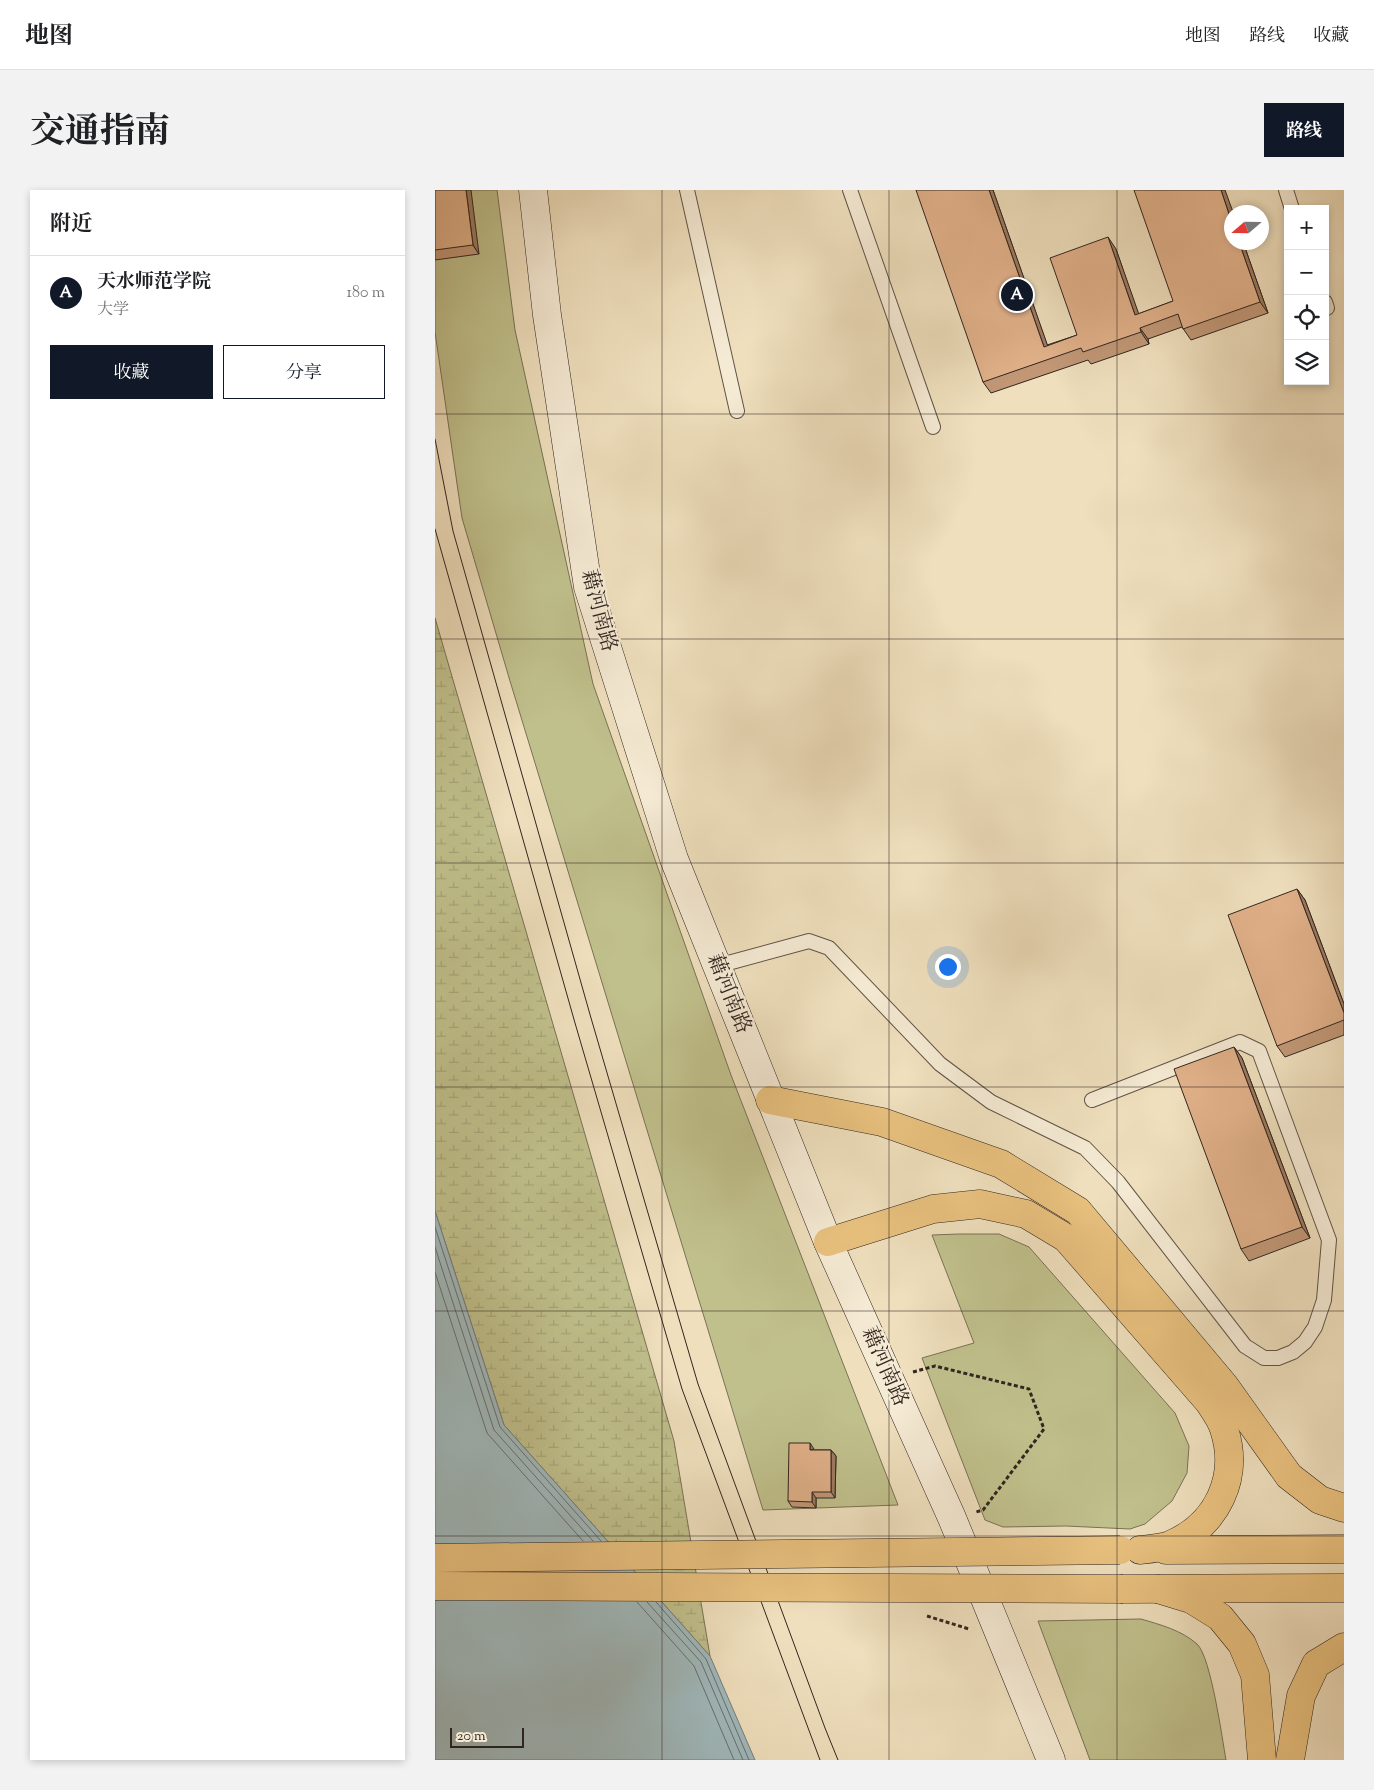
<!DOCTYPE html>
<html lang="zh">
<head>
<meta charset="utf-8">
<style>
	:root { --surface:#fff; --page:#f2f2f2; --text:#202124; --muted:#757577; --line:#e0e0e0; --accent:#111827 }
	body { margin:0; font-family:"Sorts Mill Goudy","Noto Serif SC",serif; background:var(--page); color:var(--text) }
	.controls { position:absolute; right:15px; top:15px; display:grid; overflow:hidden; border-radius:0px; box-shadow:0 2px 8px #0003 }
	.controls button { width:45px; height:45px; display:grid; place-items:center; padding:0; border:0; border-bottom:1px solid var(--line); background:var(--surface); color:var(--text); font:25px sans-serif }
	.compass { position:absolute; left:789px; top:15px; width:45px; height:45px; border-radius:50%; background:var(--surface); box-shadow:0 2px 8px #0003; rotate:250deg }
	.scale { position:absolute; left:15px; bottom:12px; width:74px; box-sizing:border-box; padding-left:5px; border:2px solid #312520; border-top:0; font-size:14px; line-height:18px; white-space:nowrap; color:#312520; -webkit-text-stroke:4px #f5ead4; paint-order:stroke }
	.you { position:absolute; left:512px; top:776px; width:18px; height:18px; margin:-12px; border:4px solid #fff; border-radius:50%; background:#1a73e8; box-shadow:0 0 0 8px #1a73e833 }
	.badge { display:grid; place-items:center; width:32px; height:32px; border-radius:50%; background:var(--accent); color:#fff; font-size:16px; font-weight:700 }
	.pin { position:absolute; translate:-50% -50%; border:2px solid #fff; box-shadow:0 1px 5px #0006 }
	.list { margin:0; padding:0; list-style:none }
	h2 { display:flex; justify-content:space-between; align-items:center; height:65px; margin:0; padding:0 20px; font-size:21px }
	h2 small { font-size:16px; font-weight:400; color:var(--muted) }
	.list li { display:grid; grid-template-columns:32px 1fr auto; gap:15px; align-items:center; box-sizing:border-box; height:75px; padding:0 20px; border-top:1px solid var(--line) }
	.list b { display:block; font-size:19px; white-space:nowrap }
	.list p { margin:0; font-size:16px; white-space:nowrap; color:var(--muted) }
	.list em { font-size:16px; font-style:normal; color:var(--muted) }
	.actions { display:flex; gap:10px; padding:15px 20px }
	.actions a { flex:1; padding:11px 0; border:1px solid var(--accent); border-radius:0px; text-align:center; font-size:18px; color:var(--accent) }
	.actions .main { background:var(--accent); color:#fff }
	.icon { flex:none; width:28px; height:28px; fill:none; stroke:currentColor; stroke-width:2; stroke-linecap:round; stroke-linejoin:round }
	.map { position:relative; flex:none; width:909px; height:1570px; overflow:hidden; border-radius:0px }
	header { display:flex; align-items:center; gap:30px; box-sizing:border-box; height:70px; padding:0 25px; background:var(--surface); border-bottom:1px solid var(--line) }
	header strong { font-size:24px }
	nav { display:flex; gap:28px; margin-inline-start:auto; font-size:18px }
	.intro { display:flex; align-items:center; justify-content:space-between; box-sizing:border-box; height:120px; padding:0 30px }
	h1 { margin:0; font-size:35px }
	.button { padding:12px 22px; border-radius:0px; background:var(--accent); color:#fff; font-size:18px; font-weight:700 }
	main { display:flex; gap:30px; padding:0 30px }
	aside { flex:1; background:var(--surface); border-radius:0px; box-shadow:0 2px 8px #0003 }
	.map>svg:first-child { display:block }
	.wetland { fill:url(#wetland-marsh); stroke:#787256 }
	.park { fill:#c0c08c; stroke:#787256 }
	.water { fill:#a0b9bc; stroke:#747e7e }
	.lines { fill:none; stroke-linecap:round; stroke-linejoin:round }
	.shore { stroke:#686f6e; stroke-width:1 }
	.service-casing { stroke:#605447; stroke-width:16 }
	.secondary-casing { stroke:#312520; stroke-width:29 }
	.trunk-casing { stroke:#312520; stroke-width:29 }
	.path { stroke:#312520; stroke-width:3; stroke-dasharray:4 2.5; stroke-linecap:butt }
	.service { stroke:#f5ead4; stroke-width:14 }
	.secondary { stroke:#f5ead4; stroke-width:28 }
	.trunk { stroke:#e8c07e; stroke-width:28 }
	.tram { stroke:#312520; stroke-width:1 }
	.trunk-bridge-casing { stroke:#312520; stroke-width:29; stroke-linecap:butt }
	.trunk-bridge { stroke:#e8c07e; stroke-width:28 }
	.wall { fill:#c19776; stroke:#312520 }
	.shaded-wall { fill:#9d7b60; stroke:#312520 }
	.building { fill:#e0b089; stroke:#312520 }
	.grid { fill:none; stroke:#312520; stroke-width:1; stroke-opacity:0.55 }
	.labels { text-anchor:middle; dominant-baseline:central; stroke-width:4.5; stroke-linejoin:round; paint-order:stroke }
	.street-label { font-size:21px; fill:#312520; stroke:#f5ead4 }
</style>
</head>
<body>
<header>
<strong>地图</strong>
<nav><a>地图</a><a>路线</a><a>收藏</a></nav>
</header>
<div class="intro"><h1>交通指南</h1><a class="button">路线</a></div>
<main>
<aside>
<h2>附近<small></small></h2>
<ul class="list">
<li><span class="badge">A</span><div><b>天水师范学院</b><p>大学</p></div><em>180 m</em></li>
</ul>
<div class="actions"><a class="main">收藏</a><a>分享</a></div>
</aside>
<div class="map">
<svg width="909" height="1570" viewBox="0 0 909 1570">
	<defs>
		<pattern id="wetland-marsh" width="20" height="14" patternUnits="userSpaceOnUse" patternTransform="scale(1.25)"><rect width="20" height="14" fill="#c0c08c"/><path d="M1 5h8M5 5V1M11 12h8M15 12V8" fill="none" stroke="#a5a578"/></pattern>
	</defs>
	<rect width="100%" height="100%" fill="#efdfbd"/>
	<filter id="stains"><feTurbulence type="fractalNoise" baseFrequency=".004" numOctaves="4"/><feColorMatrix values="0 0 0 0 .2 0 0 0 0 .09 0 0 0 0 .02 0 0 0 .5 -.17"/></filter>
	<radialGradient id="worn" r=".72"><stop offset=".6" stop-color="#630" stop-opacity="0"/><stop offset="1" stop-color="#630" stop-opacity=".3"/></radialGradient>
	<path class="wetland" d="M 0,428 L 239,1251 L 275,1466 L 69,1235 L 0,1021 Z"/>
	<g class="park">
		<path d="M 0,0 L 62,0 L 80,140 L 158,494 L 296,885 L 463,1315 L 328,1320 L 75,491 L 27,328 L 0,142 Z"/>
		<path d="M 524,1044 L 564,1044 L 594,1057 L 740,1223 L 754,1256 L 752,1283 L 737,1311 L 710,1334 L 695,1339 L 631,1336 L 568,1337 L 550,1330 L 487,1168 L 539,1153 L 497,1045 Z"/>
		<path d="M 706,1429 C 726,1435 746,1440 762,1454 C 776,1467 787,1548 791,1570 L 655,1570 L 603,1431 Z"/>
	</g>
	<path class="water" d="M 0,1021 L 69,1235 L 275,1466 L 320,1570 L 0,1570 Z"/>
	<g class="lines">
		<g class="shore">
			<path d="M 0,1037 L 65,1237 L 166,1351"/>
			<path d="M 0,1057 L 59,1240 L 158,1351"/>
			<path d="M 0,1082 L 52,1243 L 148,1351"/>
			<path d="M 202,1412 L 259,1476 L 299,1570"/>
			<path d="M 212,1412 L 266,1472 L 308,1570"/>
			<path d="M 221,1412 L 271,1469 L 314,1570"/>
		</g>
		<defs>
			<g id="service">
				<path d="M 252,0 L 302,221"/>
				<path d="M 415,0 L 498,237"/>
				<path d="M 851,0 L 857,19"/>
				<path d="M 890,112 L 892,118"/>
				<path d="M 282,776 L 374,751 L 394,758 L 505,874 L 556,912 L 650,958 L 683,992 L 810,1156 L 829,1168 L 843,1168 L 858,1162 L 870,1152 L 880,1137 L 889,1110 L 894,1050 L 824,861 L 805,852 L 657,910"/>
			</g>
			<path id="secondary" d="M 98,0 L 112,125 L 153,397 L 239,669 L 393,1052 L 517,1328 L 616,1570"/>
			<g id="trunk">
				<path d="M 335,910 L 447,932 L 566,974 L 643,1021 L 789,1195 L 854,1286 L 885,1310 L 909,1318"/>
				<path d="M 393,1052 L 498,1019 L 545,1014 L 591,1024 L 631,1048 L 774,1212 C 779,1220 786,1229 789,1239 C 805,1288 782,1335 735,1355 C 726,1358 715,1359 705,1360"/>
				<path d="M 731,1360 L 909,1359"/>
				<path d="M 688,1399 L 909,1398"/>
				<path d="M 723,1399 L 756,1409 L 785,1427 L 807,1454 L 820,1485 L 827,1570"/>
				<path d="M 855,1570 L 866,1506 L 881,1474 L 909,1457"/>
			</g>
		</defs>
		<use href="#service" class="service-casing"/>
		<use href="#secondary" class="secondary-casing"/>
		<use href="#trunk" class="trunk-casing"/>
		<g class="path">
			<path d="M 478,1182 L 500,1176 L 594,1199 L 609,1239 L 548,1320 L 541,1322"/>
			<path d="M 492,1426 L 534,1439"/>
		</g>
		<use href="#service" class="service"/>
		<use href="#secondary" class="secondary"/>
		<use href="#trunk" class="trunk"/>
		<g class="tram">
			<path d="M 0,249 L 18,341 L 156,828 L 263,1194 L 390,1538 L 403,1570"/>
			<path d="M 0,339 L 140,833 L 247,1199 L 385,1570"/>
		</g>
		<defs>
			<g id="trunk-bridge">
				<path d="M 0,1368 L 685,1360"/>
				<path d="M 0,1396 L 688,1399"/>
			</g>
		</defs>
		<use href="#trunk-bridge" class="trunk-bridge-casing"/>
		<use href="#trunk-bridge" class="trunk-bridge"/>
	</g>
	<g class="wall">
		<path d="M 0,0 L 44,64 L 0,70 Z"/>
		<path d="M 558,0 L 612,155 L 642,145 L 681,59 L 703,124 L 738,111 L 796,52 L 808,52 L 833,123 L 756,150 L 747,137 L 713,149 L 714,154 L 656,174 L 653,170 L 556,203 L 548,192 Z"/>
		<path d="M 862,699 L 870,710 L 909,814 L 909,845 L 850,867 L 842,856 Z"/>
		<path d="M 799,857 L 807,868 L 875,1048 L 814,1071 L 806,1059 Z"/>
		<path d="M 379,1260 L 396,1260 L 401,1266 L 400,1308 L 381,1308 L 381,1318 L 357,1317 L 353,1311 Z"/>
	</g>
	<g class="shaded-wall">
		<path d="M 31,0 L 36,0 L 44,64 L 38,55 Z"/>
		<path d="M 554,0 L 558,0 L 617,168 L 609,157 Z"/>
		<path d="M 786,0 L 790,0 L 798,22 L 796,22 L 796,30 Z"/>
		<path d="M 673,47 L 681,59 L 708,136 L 700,125 Z"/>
		<path d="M 804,52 L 808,52 L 833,123 L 825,112 Z"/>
		<path d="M 705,138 L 713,149 L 714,154 L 706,142 Z"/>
		<path d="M 862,699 L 870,710 L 909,814 L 909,823 Z"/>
		<path d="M 799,857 L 807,868 L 875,1048 L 867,1037 Z"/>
		<path d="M 375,1253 L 379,1259 L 375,1260 Z"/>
		<path d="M 396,1260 L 401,1266 L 400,1308 L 396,1302 Z"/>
		<path d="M 377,1302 L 381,1308 L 381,1318 L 377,1312 Z"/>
	</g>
	<g class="building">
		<path d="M 0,0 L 31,0 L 38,55 L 0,60 Z"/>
		<path d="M 481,0 L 554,0 L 609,157 L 642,145 L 615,68 L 673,47 L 700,125 L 738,111 L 699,0 L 786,0 L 796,30 L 796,52 L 804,52 L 825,112 L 748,139 L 743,124 L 705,138 L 706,142 L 648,162 L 646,158 L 548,192 Z"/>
		<path d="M 862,699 L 909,823 L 909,830 L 842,856 L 793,725 Z"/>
		<path d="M 799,857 L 867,1037 L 806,1059 L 739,879 Z"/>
		<path d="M 354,1253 L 375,1253 L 375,1260 L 396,1260 L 396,1302 L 377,1302 L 377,1312 L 353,1311 Z"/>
	</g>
	<path class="grid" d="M 227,0 L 227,1570M 454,0 L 454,1570M 682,0 L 682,1570M 0,224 L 909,224M 0,449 L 909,449M 0,673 L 909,673M 0,897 L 909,897M 0,1121 L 909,1121M 0,1346 L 909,1346"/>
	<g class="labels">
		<g class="street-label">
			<text transform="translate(163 421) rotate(75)">藉河南路</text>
			<text transform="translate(293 804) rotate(68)">藉河南路</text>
			<text transform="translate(449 1177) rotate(66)">藉河南路</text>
		</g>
	</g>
	<rect width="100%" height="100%" filter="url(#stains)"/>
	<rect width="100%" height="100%" fill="url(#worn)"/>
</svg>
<div class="controls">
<button>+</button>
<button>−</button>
<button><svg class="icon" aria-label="locate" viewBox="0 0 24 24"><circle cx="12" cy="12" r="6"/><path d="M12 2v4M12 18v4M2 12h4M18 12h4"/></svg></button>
<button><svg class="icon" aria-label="layers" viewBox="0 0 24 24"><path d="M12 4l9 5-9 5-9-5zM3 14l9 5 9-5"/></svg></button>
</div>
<svg class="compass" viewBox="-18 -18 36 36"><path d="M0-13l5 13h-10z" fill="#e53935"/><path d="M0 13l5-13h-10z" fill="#757577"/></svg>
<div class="scale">20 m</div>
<div class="you"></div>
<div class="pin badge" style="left:582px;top:105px">A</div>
</div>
</main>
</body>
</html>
